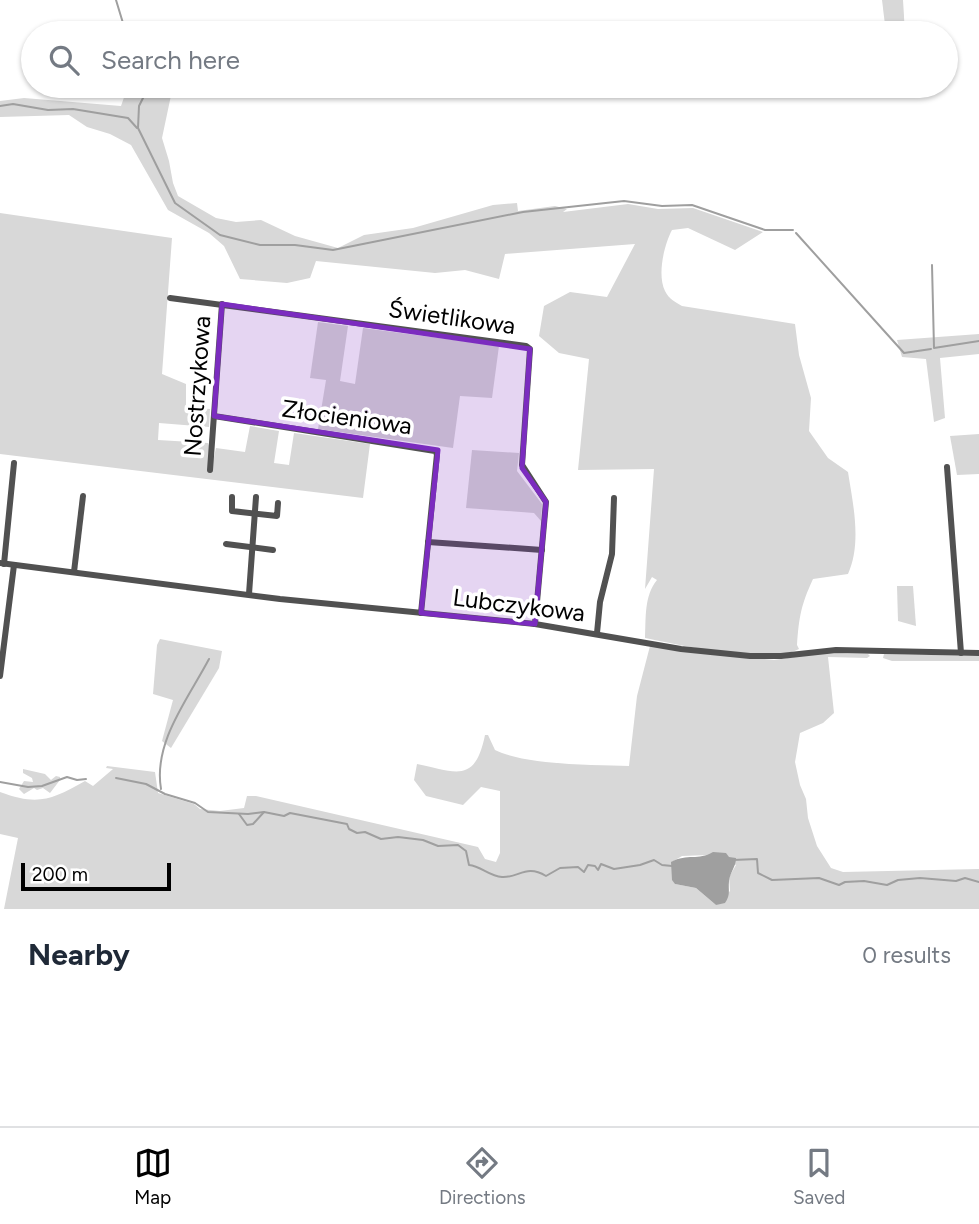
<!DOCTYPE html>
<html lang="en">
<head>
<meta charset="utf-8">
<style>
	:root { --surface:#fff; --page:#f6f6f7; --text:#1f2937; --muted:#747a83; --line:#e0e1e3; --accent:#000 }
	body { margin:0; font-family:Figtree,sans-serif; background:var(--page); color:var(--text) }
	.scale { position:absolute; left:21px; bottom:18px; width:150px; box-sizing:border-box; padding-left:7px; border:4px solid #000; border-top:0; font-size:19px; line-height:24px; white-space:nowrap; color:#000; -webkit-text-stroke:5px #fff; paint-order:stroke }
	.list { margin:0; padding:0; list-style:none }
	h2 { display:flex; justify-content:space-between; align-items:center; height:91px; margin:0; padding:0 28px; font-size:30px }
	h2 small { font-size:23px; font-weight:400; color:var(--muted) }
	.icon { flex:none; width:38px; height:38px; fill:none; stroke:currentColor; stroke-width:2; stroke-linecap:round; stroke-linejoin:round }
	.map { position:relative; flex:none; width:979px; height:909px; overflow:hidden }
	.search { position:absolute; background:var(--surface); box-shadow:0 2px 5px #0004; left:21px; right:21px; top:21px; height:77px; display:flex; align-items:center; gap:18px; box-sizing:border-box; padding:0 24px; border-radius:38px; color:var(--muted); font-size:26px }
	.sheet { height:217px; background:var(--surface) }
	nav { display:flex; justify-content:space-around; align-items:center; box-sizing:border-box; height:98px; border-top:2px solid var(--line); background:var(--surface); font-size:19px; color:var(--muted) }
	nav a { display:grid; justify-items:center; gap:4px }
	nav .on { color:var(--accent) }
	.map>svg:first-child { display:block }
	.green { fill:#d8d8d8; fill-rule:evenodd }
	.water { fill:#9f9f9f }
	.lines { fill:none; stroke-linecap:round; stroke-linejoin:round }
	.stream { stroke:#9f9f9f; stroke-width:2 }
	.minor { stroke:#515151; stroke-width:6 }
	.marked { fill:#7b2cbf; fill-opacity:0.2; stroke:#7b2cbf; stroke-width:5; stroke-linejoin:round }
	.labels { text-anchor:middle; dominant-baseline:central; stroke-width:7; stroke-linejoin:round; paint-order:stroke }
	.street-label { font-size:24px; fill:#000; stroke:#fff }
</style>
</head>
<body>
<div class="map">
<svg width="979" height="909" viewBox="0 0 979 909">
	<rect width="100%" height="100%" fill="#fff"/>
	<g class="green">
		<path d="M 882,0 L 903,0 L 905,33 L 886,33 Z"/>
		<path d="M 128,86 L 173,86 L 162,138 L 169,161 L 173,183 L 178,196 L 216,218 L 236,222 L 261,220 L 295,236 L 338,248 L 364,235 L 413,228 L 493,205 L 517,203 L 518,211 L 555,206 L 567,209 L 563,212 L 628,204 L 658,209 L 693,208 L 763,232 L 735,250 L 688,228 L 672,230 C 664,245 657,275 665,291 C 669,299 675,302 682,306 L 795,324 L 799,355 L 811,398 L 809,431 L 828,458 L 848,472 C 853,504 862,543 848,574 L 813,579 C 801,605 799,617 797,645 L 799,649 C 769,665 680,645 645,638 C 646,618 644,596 657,580 L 652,577 L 645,589 L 654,469 L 578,470 L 589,359 L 559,353 L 539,336 L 544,306 L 570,292 L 607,297 L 635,244 L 505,254 L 499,279 L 465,270 L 435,273 L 316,261 L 310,278 L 287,283 L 240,279 L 224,246 L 209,233 L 168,210 L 131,145 L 110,134 L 87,127 L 69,115 L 0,117 L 0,101 L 24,98 L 121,106 Z"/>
		<path d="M 0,213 L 172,238 L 162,374 L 186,384 L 186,407 L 210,409 L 209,427 L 159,423 L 158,440 L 208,443 L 214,457 L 216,448 L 245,452 L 250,426 L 279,431 L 274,463 L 289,465 L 294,433 L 370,444 L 363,498 L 0,454 Z"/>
		<path d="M 318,322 L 348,326 L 340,381 L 355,384 L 363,328 L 499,346 L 492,398 L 460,396 L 453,448 L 318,429 L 326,380 L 310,378 Z"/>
		<path d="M 979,334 L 979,354 L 940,358 L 945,418 L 934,422 L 926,359 L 902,357 L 897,340 Z"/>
		<path d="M 979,434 L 979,474 L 957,475 L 950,436 Z"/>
		<path d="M 472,450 L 519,453 L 517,471 L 542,504 L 541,521 L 534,513 L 466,508 Z"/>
		<path d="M 897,586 L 913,586 L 916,626 L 898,621 Z"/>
		<path d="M 160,639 L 222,651 L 219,668 L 171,748 L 162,741 L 173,700 L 153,694 L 157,645 Z"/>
		<path d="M 650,646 L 774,660 L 822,653 L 868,654 L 870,656 L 867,658 L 828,657 L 834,713 L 823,723 L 800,733 L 795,762 L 800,785 L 806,799 L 808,818 L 817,846 L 831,868 L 843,872 L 979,869 L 979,909 L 4,909 L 18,838 L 0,834 L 0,792 C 38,806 51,800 85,781 L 93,786 L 113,769 L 106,768 L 107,766 L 155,772 L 158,793 L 194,804 L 200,809 L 220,811 L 244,808 L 247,796 L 256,796 L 478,847 L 485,859 L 496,862 L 500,853 L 500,791 L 481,787 L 463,805 L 426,796 L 414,780 L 417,764 C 456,772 475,784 485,735 L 488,735 L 495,750 C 525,765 594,765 629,766 L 637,696 ZM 708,855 L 736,865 L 729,877 L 730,891 L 716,905 L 696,888 L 675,884 L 672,862 L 682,856 Z"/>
		<path d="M 884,654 L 979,656 L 979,661 L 892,661 L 883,658 Z"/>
		<path d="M 23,769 L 45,774 L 51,780 L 56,776 L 60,777 L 60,780 L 50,793 L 43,788 L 37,790 L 34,788 L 24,794 L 19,789 L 24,781 L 33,782 L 32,778 L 23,773 Z"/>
	</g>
	<path class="water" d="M 713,852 L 726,853 L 729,857 L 736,858 C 736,867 730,872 729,881 C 728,891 731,894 725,903 L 716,905 L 696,888 L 675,884 L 672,880 L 671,862 C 688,853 698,861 713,852 Z"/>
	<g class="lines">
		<g class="stream">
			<path d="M 116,0 L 126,33"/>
			<path d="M 149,86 L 139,106 L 138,128 L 175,203 L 220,235 L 260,245 L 295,245 L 333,250 L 523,212 L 624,201 L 662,206 L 692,205 L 765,230 L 793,230"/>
			<path d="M 0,106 L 13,104 L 48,110 L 73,109 L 128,118 L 137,128"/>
			<path d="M 796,233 L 904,353 L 931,349"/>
			<path d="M 932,265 L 934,348 L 979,341"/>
			<path d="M 116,778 L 146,784 L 165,794 L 195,803 L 208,812 L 248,814 L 264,812 L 284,816 L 290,813 L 347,824 L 349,829 L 357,833 L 365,832 L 381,839 L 398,837 L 423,840 L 438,846 L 458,845 L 466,851 L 469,865 C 481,866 489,876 502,877 C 519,878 526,864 546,876 L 560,868 L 578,867 L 584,872 L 588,865 L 595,866 L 598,870 L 601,864 L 614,869 L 640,865 L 654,860 L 662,865 L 672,866"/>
			<path d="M 0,782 L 28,787 L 42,786 L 67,777 L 77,780 L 86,779"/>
			<path d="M 161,789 C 153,742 188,699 209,659"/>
			<path d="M 239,814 L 247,825 L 253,824 L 264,812"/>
			<path d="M 733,860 L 757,859 L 758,873 L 772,880 L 819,878 L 839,885 L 845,882 L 864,881 L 887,885 L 898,880 L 920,878 L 956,881 L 965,878 L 979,882"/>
		</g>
		<g class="minor">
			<path d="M 170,298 L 526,346 L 530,349 L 522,465 L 546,502 L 535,624"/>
			<path d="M 214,416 L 435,451 L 437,454 L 421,613"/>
			<path d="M 947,467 L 961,653"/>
			<path d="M 210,470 L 222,304"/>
			<path d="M 232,497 L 232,511 L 277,516 L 278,503"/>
			<path d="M 428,542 L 542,550"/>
			<path d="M 226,544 L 273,550"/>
			<path d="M 0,563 L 280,599 L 535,624 L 681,649 L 750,656 L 781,656 L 836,650 L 979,653"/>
			<path d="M 4,564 L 14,463"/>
			<path d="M 74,572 L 83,496"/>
			<path d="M 249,594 L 256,497"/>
			<path d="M 597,633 L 600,602 L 612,554 L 614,498"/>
			<path d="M 0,676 L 14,565"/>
		</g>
	</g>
	<path class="marked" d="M 222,304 L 530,349 L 522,468 L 546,502 L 535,624 L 421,613 L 438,450 L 214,416 Z"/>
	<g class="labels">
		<g class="street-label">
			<text transform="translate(452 317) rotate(8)">Świetlikowa</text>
			<text transform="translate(197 386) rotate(-86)">Nostrzykowa</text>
			<text transform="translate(347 417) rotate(8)">Złocieniowa</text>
			<text transform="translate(519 605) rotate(7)">Lubczykowa</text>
		</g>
	</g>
</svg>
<div class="scale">200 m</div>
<div class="search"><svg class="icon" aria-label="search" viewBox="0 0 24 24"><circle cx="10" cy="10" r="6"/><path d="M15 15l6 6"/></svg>Search here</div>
</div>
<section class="sheet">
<h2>Nearby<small>0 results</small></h2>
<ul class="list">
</ul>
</section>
<nav>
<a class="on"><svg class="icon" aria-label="map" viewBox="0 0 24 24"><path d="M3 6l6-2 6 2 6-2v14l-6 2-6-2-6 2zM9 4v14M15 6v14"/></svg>Map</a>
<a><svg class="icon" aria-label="directions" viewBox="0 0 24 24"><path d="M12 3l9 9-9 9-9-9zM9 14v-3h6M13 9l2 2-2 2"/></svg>Directions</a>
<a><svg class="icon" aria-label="saved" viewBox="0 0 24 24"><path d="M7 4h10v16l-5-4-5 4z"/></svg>Saved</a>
</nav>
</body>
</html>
